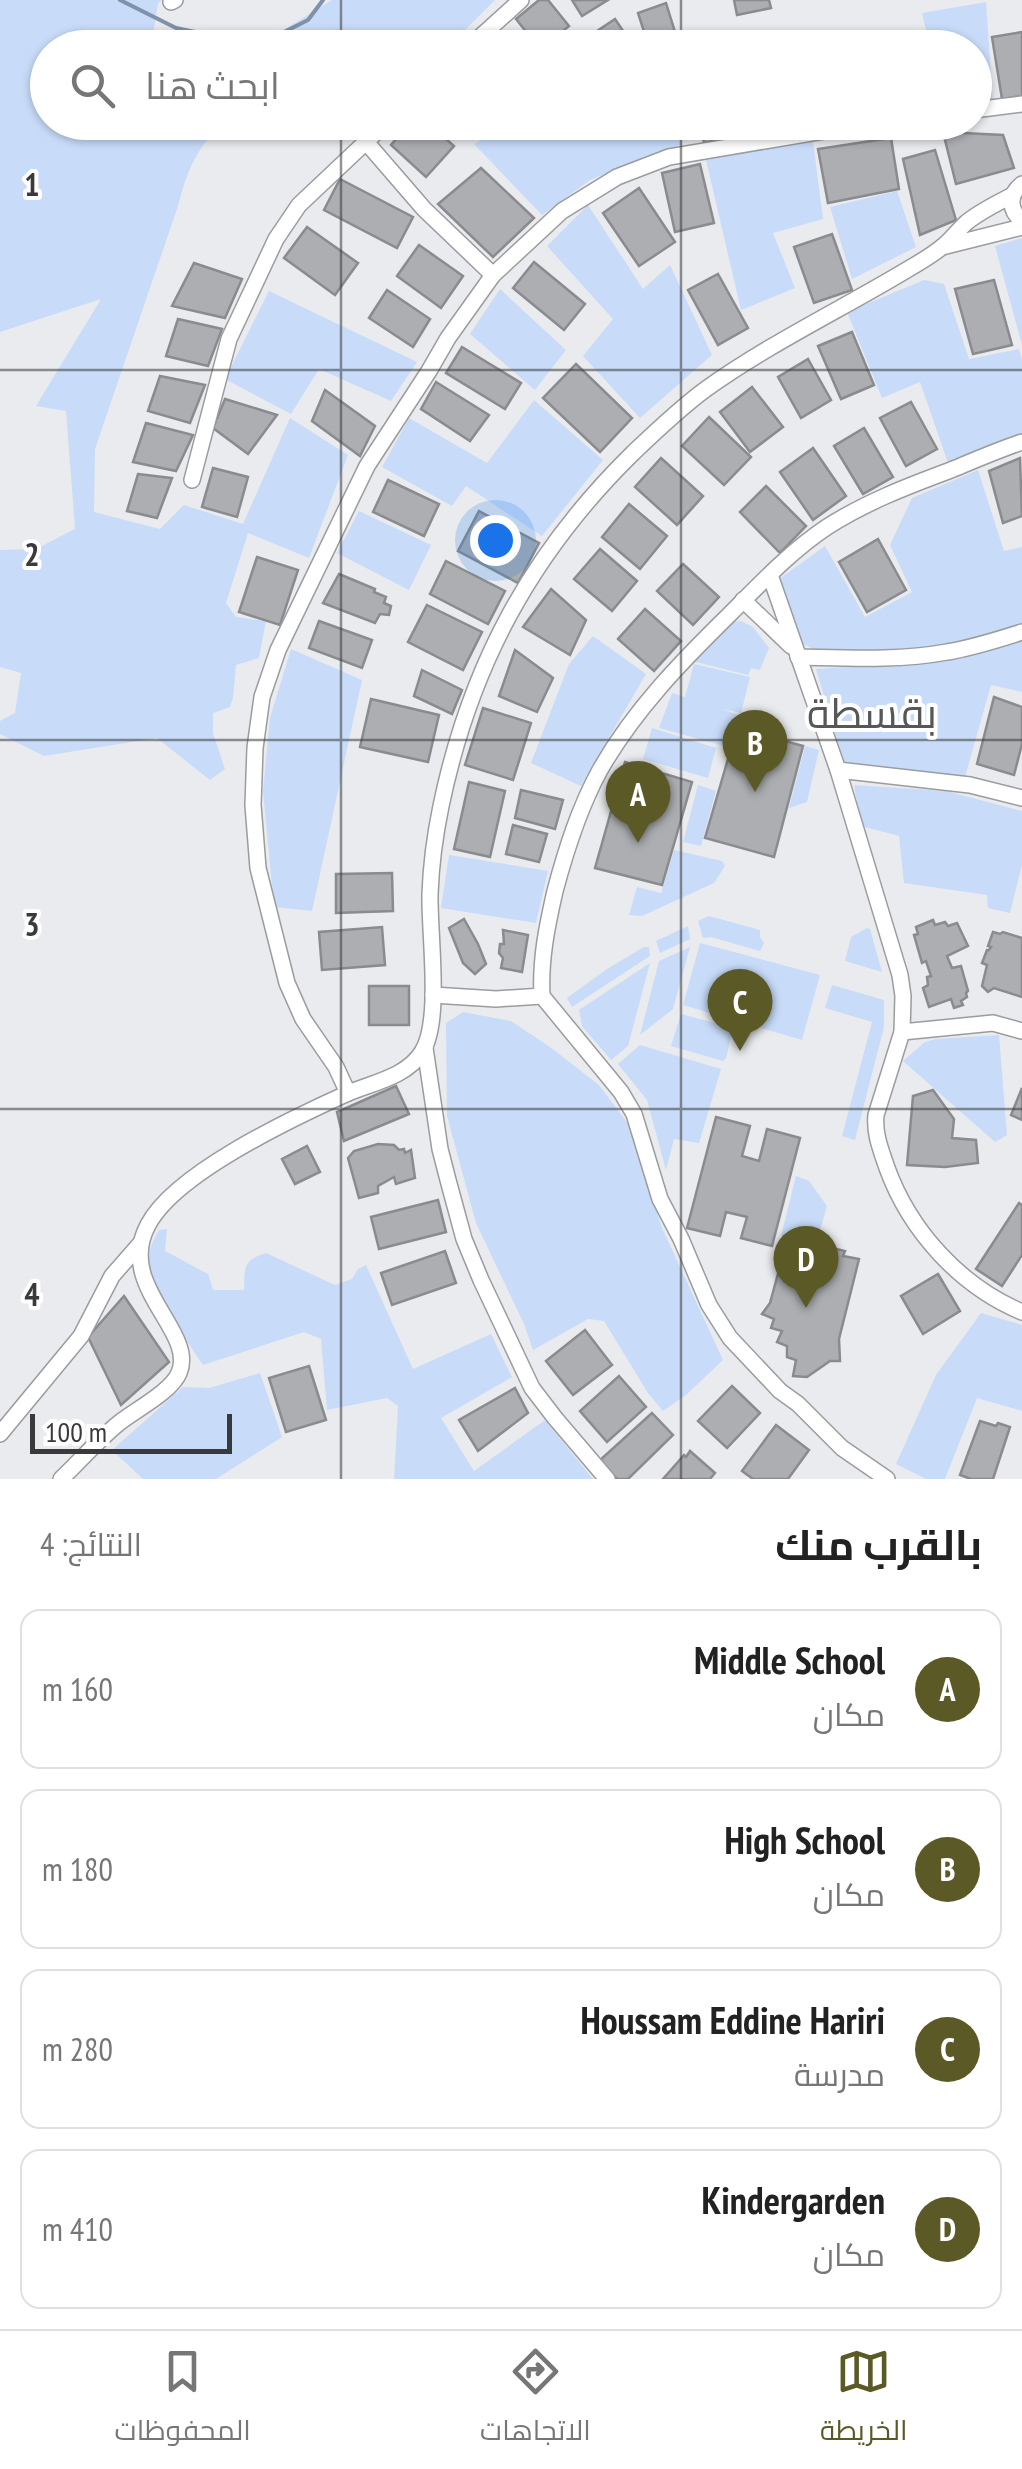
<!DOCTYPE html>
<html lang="ar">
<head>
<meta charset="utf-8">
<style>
	:root { --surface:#fff; --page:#f2f2f2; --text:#222; --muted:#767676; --line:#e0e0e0; --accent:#5b5a27 }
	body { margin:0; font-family:"PT Sans Narrow",Cairo,sans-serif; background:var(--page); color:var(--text); direction:rtl }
	.scale { position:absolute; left:30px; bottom:25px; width:202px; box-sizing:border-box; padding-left:10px; border:5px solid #3a3a3c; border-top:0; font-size:28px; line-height:35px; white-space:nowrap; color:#3a3a3c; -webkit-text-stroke:8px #fff; paint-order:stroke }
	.you { position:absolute; left:495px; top:540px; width:35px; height:35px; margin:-25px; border:8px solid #fff; border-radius:50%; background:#1a73e8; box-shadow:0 0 0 15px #1a73e833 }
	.badge { display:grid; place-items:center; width:65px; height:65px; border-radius:50%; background:var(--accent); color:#fff; font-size:32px; font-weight:700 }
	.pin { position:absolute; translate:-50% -82px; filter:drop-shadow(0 2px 5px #0008) }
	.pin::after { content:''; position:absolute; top:52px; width:35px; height:30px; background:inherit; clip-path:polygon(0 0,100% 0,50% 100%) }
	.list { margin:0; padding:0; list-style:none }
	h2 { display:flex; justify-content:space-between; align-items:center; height:130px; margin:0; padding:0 40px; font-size:42px }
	h2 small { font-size:32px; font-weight:400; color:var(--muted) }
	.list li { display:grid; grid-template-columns:65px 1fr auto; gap:30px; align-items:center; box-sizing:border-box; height:160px; margin:0 20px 20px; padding:0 20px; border:2px solid var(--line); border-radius:20px }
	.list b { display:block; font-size:38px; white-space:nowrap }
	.list p { margin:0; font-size:32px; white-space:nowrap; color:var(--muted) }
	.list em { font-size:32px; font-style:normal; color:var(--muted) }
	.icon { flex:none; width:55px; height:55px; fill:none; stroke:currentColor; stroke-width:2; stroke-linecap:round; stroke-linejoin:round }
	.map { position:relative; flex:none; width:1022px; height:1479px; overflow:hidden; direction:ltr }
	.search { position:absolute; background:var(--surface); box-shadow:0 2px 8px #0004; left:30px; right:30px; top:30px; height:110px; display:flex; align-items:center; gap:25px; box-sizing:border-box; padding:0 35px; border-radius:55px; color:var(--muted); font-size:38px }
	.sheet { height:850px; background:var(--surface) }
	nav { display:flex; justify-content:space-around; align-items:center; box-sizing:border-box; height:140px; border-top:2px solid var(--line); background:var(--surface); font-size:28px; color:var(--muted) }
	nav a { display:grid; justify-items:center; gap:5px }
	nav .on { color:var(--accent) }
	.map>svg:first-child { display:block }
	.green { fill:#c8dcf9 }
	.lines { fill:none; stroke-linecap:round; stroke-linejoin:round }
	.stream { stroke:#8091aa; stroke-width:4 }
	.building { fill:#acaeb1; stroke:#898b8e; stroke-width:2.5 }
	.minor-casing { stroke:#9a9c9f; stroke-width:18 }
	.minor { stroke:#fff; stroke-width:15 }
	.grid { fill:none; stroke:#3a3a3c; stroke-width:2.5; stroke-opacity:0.55 }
	.labels { text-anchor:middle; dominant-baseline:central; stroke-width:8; stroke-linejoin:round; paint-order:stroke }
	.quarter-label { font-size:42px; fill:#555759; stroke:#fff }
	.grid-label { font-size:32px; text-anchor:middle; font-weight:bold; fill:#3a3a3c; stroke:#fff; stroke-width:8; stroke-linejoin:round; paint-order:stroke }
</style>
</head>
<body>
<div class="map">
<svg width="1022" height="1479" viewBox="0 0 1022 1479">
	<rect width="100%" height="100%" fill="#e9ebee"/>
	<g class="green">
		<path d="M 0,0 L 162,0 L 158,3 L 151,47 L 48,48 L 48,122 L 221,123 C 196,150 187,171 178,206 L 95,449 L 94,512 L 160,529 L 184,505 L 243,524 L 290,418 L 348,455 L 309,558 L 248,533 L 226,603 L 236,617 L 266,621 L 259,658 L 236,665 L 233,698 L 230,707 L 213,713 L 213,733 L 225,769 L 210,780 L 157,738 L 44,756 L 0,734 L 0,721 L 15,713 L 21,673 L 0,667 L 0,550 L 36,549 L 75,529 L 66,411 L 36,406 L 101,299 L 0,332 Z"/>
		<path d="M 332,0 L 495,0 L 448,47 L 256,47 Z"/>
		<path d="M 986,2 L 993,103 L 975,103 L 974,48 L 930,47 L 922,13 Z"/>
		<path d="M 675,123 L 682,144 L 590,180 L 542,215 L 474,144 L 512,123 Z"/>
		<path d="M 813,141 L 823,219 L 773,233 L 795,288 L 741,310 L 706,160 Z"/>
		<path d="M 897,191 L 916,247 L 852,279 L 830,207 Z"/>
		<path d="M 588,205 L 643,289 L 670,265 L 712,355 L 640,418 L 583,356 L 613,319 L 547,246 Z"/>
		<path d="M 1022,238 L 1022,345 L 995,246 Z"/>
		<path d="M 924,280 L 944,284 L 969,359 L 1019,349 L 1022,360 L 1022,433 L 948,463 L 920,382 L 882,398 L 847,312 Z"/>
		<path d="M 500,289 L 566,350 L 535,390 L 470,334 Z"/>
		<path d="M 269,291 L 417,362 L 391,401 L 319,369 L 291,414 L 225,379 Z"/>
		<path d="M 534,400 L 603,460 L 542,536 L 466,486 L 452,506 L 382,467 L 409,418 L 487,463 Z"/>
		<path d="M 978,470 L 1004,551 L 1022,547 L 1022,623 L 972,639 L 921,650 L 816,650 L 803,644 L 779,579 L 825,546 L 865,617 L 912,592 L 890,545 L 912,498 Z"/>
		<path d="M 359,511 L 431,545 L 409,590 L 337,553 Z"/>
		<path d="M 741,621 L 753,627 L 769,648 L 760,670 L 751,668 L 748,675 L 692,661 L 734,622 Z"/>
		<path d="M 593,636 L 646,674 L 581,786 L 531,763 L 569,664 Z"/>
		<path d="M 1022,640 L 1022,692 L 991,685 L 965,777 L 844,763 L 816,669 L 950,659 Z"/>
		<path d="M 291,649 L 362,680 L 312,911 L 274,907 L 263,791 L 270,718 Z"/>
		<path d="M 694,664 L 750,677 L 741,713 L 723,709 L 738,715 L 728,747 L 659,728 L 672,693 L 685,697 Z"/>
		<path d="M 652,728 L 716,748 L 708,778 L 643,759 Z"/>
		<path d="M 805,746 L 819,750 L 807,802 L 789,808 Z"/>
		<path d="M 698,785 L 716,791 L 701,846 L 683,842 Z"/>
		<path d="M 854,785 L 946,791 L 1022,811 L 1022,865 L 1010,913 L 988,908 L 987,895 L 904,883 L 899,836 L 861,826 Z"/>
		<path d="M 674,850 L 722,861 L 725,866 L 714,883 L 642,916 L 629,915 L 637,887 L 661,893 Z"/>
		<path d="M 449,855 L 548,871 L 536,923 L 441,908 Z"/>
		<path d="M 709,916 L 760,930 L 760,937 L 764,943 L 760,951 L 711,937 L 703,938 L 698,921 Z"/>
		<path d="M 688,926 L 690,939 L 660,953 L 656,941 Z"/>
		<path d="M 867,928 L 870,929 L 882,972 L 845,961 L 851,937 Z"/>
		<path d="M 700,943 L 820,975 L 802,1040 L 683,1005 Z"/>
		<path d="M 644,947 L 649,947 L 650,956 L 572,1007 L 567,998 L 607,969 Z"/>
		<path d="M 690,947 L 673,1009 L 640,1035 L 659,961 Z"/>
		<path d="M 650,963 L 628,1046 L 611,1060 L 582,1026 L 579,1010 Z"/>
		<path d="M 832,985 L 884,1000 L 884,1027 L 855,1140 L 842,1136 L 872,1022 L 825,1008 Z"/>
		<path d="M 463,1012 L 511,1021 L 550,1047 L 599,1085 L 629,1125 L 662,1228 L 723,1360 L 686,1395 L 663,1411 L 648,1393 L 604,1321 L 588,1319 L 533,1350 L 524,1324 L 476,1223 L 447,1116 L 446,1023 Z"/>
		<path d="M 681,1014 L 733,1028 L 726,1058 L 723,1061 L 671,1046 Z"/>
		<path d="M 999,1035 L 1007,1135 L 995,1142 L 903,1061 L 925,1042 L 936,1039 Z"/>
		<path d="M 640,1045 L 721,1069 L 699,1143 L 674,1139 L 666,1170 L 647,1100 L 618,1064 Z"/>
		<path d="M 796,1176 L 809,1181 L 827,1206 L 816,1244 L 781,1236 Z"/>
		<path d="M 167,1229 L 165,1251 L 208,1274 L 213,1290 L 244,1290 C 245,1267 242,1261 266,1253 L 335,1285 L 352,1279 L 358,1269 L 366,1265 L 413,1369 L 491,1334 L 512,1377 L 441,1418 L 474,1471 L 545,1420 L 593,1479 L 394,1479 L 398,1406 L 387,1398 L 327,1410 L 321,1339 L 304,1332 L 203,1365 C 188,1343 149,1285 149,1259 C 149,1248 154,1239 159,1230 Z"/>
		<path d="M 981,1313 L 1022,1325 L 1022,1411 L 977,1398 L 945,1479 L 926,1479 L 896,1464 L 936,1375 Z"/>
		<path d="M 260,1373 L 282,1437 L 216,1479 L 143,1479 L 112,1450 L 183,1387 L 209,1388 Z"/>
	</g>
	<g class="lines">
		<path class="stream" d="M 120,0 L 176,28 L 258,45 L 308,20 L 323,0"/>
	</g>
	<g class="building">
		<path d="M 539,0 L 548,0 L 569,26 L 542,48 L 539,48 L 516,19 Z"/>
		<path d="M 572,0 L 608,0 L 582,16 Z"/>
		<path d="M 734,0 L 769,0 L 771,8 L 737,15 Z"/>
		<path d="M 666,3 L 675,32 L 647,41 L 638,13 Z"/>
		<path d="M 615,19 L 632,44 L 628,48 L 600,48 L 591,35 Z"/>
		<path d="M 1022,32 L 1022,96 L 1002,99 L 992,37 Z"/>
		<path d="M 508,34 L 521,48 L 495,48 Z"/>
		<path d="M 926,36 L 928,48 L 890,48 L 889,43 Z"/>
		<path d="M 411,122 L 427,122 L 454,146 L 426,177 L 391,145 Z"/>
		<path d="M 700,122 L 729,122 L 732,137 L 704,143 Z"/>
		<path d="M 740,122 L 771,122 L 742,130 Z"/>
		<path d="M 943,132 L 1003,135 L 1014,168 L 956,184 Z"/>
		<path d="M 891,138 L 899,189 L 828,203 L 818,149 Z"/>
		<path d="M 935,150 L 956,220 L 920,235 L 903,159 Z"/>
		<path d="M 700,164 L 714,223 L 675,232 L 662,173 Z"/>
		<path d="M 481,168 L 534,218 L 493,257 L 438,204 Z"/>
		<path d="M 340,179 L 413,217 L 397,248 L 324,210 Z"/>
		<path d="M 639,188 L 675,242 L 639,266 L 603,213 Z"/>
		<path d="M 307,227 L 358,263 L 335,295 L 284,258 Z"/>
		<path d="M 832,234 L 852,290 L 814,303 L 794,247 Z"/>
		<path d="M 419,245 L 463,276 L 441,308 L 397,276 Z"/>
		<path d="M 534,262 L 585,304 L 564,330 L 513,288 Z"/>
		<path d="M 194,263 L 242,279 L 225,318 L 172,306 Z"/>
		<path d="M 718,274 L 748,328 L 718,345 L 688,290 Z"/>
		<path d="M 994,280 L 1012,345 L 973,354 L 955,289 Z"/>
		<path d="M 387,290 L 430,319 L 413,347 L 369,318 Z"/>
		<path d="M 178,319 L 222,329 L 208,366 L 166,356 Z"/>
		<path d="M 852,332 L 874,385 L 841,399 L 818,346 Z"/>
		<path d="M 462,347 L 521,383 L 505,409 L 446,373 Z"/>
		<path d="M 808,359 L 831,400 L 801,418 L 778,377 Z"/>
		<path d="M 576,364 L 632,418 L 600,452 L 543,398 Z"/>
		<path d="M 160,376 L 205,385 L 190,423 L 148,411 Z"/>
		<path d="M 436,382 L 489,415 L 470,441 L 421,409 Z"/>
		<path d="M 752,387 L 783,427 L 750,452 L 720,412 Z"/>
		<path d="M 325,390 L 375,426 L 360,456 L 312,421 Z"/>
		<path d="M 225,399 L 277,415 L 248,454 L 213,428 Z"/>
		<path d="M 911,402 L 937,449 L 906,466 L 880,418 Z"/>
		<path d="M 709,417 L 751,457 L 724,485 L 682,446 Z"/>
		<path d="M 146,423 L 193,435 L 176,471 L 133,462 Z"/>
		<path d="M 864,428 L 893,477 L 863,494 L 834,446 Z"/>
		<path d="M 813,448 L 846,496 L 813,520 L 780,472 Z"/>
		<path d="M 661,458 L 703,496 L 677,525 L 635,487 Z"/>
		<path d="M 1020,458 L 1022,516 L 1003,523 L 989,471 Z"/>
		<path d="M 213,468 L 248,477 L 237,517 L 202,507 Z"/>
		<path d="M 138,474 L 172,478 L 157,518 L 127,511 Z"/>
		<path d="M 388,480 L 439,504 L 424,536 L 373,512 Z"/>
		<path d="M 766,486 L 806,526 L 780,553 L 740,512 Z"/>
		<path d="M 629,504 L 667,536 L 640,569 L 602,537 Z"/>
		<path d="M 479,511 L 539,543 L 518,583 L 458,551 Z"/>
		<path d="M 878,539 L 906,590 L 867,612 L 839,562 Z"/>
		<path d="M 600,549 L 637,581 L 612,611 L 574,579 Z"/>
		<path d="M 257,557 L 298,570 L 280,625 L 239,612 Z"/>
		<path d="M 446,561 L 505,591 L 488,624 L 430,594 Z"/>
		<path d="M 683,564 L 719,597 L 693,625 L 657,591 Z"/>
		<path d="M 339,574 L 375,589 L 374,592 L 386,597 L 384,603 L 391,606 L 389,615 L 380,614 L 375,623 L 323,603 Z"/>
		<path d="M 551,589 L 586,620 L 570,655 L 523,627 Z"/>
		<path d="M 427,605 L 482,632 L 463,670 L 408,642 Z"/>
		<path d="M 645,609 L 681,641 L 654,671 L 618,639 Z"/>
		<path d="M 319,621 L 372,640 L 362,668 L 309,648 Z"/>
		<path d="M 515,650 L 553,678 L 537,712 L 499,696 Z"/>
		<path d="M 422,670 L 462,690 L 452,714 L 414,696 Z"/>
		<path d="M 994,697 L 1022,707 L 1022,744 L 1014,775 L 977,764 Z"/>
		<path d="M 371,699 L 439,715 L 428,762 L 360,747 Z"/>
		<path d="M 483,708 L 531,723 L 513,780 L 465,765 Z"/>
		<path d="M 737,728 L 803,746 L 774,857 L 705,838 Z"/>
		<path d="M 625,762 L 692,782 L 662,885 L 595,868 Z"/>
		<path d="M 469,782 L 505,791 L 490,857 L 454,849 Z"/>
		<path d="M 521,790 L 563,800 L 555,829 L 515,818 Z"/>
		<path d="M 513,825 L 547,834 L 539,862 L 506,854 Z"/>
		<path d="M 392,873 L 393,911 L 336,913 L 336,874 Z"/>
		<path d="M 464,919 L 478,944 L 486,964 L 475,974 L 463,963 L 449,928 Z"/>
		<path d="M 933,920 L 935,925 L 945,922 L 948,926 L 957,923 L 968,946 L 947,956 L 952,968 L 961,966 L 968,991 L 966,993 L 967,997 L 961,1001 L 963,1005 L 954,1008 L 951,999 L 929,1007 L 923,988 L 928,985 L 927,977 L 931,976 L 926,961 L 922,963 L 914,935 L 918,934 L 916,927 Z"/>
		<path d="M 382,927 L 385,965 L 322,970 L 319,932 Z"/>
		<path d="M 503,930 L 528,935 L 522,972 L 501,968 L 503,958 L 499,953 L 500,944 L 504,944 Z"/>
		<path d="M 993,932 L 1000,934 L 1003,932 L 1022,938 L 1022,997 L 994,988 L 988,992 L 982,986 L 987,965 L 982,963 L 987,950 L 989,950 L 991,947 L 988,946 Z"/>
		<rect x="369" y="986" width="40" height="39"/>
		<path d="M 396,1086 L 409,1114 L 344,1141 L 337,1112 Z"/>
		<path d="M 1022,1088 L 1022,1120 L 1011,1115 Z"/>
		<path d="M 933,1090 L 954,1119 L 952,1138 L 976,1140 L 978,1163 L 945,1167 L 907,1165 L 913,1096 Z"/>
		<path d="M 716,1117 L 750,1126 L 742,1156 L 759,1161 L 767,1129 L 800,1138 L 772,1246 L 741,1238 L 747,1217 L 726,1212 L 720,1236 L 687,1228 Z"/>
		<path d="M 378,1144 L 394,1145 L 399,1150 L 404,1149 L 405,1153 L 411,1150 L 415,1178 L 396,1184 L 394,1177 L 378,1186 L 378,1193 L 359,1198 L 348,1158 L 354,1151 Z"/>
		<path d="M 307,1146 L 320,1172 L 295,1184 L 282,1159 Z"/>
		<path d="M 438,1200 L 446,1232 L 379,1249 L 371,1217 Z"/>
		<path d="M 1019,1203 L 1022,1205 L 1022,1255 L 1002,1286 L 976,1269 Z"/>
		<path d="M 788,1237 L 845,1251 L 843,1256 L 859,1259 L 839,1339 L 840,1361 L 830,1361 L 807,1377 L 793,1376 L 796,1360 L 787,1357 L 787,1346 L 777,1342 L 782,1331 L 771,1328 L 774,1319 L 762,1314 L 770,1303 Z"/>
		<path d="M 445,1251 L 456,1283 L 392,1305 L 381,1273 Z"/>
		<path d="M 938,1274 L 960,1311 L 923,1334 L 901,1296 Z"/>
		<path d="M 124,1296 L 169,1362 L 121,1405 L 88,1337 Z"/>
		<path d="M 585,1330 L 612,1365 L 573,1395 L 546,1361 Z"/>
		<path d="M 309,1366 L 326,1420 L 286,1432 L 269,1378 Z"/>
		<path d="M 619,1376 L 646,1407 L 607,1442 L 580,1411 Z"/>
		<path d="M 732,1386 L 760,1413 L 727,1448 L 698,1421 Z"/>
		<path d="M 515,1388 L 528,1413 L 478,1451 L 459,1420 Z"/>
		<path d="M 652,1413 L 673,1435 L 628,1479 L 617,1479 L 599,1461 Z"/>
		<path d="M 980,1421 L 996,1426 L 998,1423 L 1010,1427 L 993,1479 L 971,1479 L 960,1475 Z"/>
		<path d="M 776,1425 L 809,1450 L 788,1479 L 753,1479 L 742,1471 Z"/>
		<path d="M 690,1451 L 715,1473 L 710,1479 L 663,1479 L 684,1455 L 686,1457 Z"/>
	</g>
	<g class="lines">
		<defs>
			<g id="minor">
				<path d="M 171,2 L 175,0"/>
				<path d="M 468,48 L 521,0"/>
				<path d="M 974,110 L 1022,104"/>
				<path d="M 367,143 L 424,209 L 493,275"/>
				<path d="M 1022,184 C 1008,195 1009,210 1022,221"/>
				<path d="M 942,247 L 1022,227"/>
				<path d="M 192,480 L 229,339 L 276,239 L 299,205 L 387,122"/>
				<path d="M 770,575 L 838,770 L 900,975 L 903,996 L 902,1032 L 876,1115 C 874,1134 881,1150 887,1168 C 910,1231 960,1286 1022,1312"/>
				<path d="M 743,600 L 791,646"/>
				<path d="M 798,657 C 848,658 898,661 947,652 C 972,648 997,640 1022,632"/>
				<path d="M 838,770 L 970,785 L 1022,798"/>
				<path d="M 433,995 L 496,999 L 542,996 C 540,960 547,926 555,891 C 566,850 579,808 600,770 C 634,710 682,661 731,613 C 761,583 791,551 827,527 C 866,502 908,486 951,470 C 975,460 998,450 1022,442"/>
				<path d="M 542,996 L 621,1092 L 634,1114 L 660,1199 L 681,1239 L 709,1305 L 730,1338 L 780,1391 L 798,1404 L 842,1448 L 887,1479"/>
				<path d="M 902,1032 L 993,1023 L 1022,1031"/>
				<path d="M 425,1048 L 440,1149 L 448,1180 L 464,1239 L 481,1280 L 532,1388 L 555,1418 L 607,1479"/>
				<path d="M 348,1093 L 336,1067 L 303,1019 L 287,983 L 258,868 L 253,805 L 255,748 L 262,697 L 278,650 L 367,466 L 429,371 L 448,338 L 493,275 L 562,211 L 617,177 L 669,157 L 877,122"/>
				<path d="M 0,1434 L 81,1336 L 112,1276 L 140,1244"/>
				<path d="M 61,1479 C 80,1461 98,1440 119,1423 C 135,1410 171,1392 179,1373 C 197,1331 115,1286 148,1225 C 175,1173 293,1118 346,1094 C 371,1083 407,1077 422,1052 C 442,1021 429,934 430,894 C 431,865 435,835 441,806 C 470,666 531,553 633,453 C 656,431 680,408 706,389 C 769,344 838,311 905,271 C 917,264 931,256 942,247 C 951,240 958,230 967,222 C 981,211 997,203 1013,195"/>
			</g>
		</defs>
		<use href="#minor" class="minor-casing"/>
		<use href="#minor" class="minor"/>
	</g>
	<path class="grid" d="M 341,0 L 341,48M 681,0 L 681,48M 341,122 L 341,1479M 681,122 L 681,1479M 0,370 L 1022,370M 0,740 L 1022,740M 0,1109 L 1022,1109"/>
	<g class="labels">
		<g class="quarter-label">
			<text x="872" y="712">بقسطة</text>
		</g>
	</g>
	<g class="grid-label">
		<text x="32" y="196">1</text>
		<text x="32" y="566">2</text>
		<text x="32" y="936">3</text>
		<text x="32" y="1306">4</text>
	</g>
</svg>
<div class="scale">100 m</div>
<div class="you"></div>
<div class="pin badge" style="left:638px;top:843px">A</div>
<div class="pin badge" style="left:755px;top:792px">B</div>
<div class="pin badge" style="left:740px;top:1051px">C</div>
<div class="pin badge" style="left:806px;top:1308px">D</div>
<div class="search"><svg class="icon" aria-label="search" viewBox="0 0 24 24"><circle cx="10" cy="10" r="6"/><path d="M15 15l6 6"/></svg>ابحث هنا</div>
</div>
<section class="sheet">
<h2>بالقرب منك<small>النتائج: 4</small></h2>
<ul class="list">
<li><span class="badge">A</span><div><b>Middle School</b><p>مكان</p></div><em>160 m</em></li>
<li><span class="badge">B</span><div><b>High School</b><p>مكان</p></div><em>180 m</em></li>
<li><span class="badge">C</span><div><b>Houssam Eddine Hariri</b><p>مدرسة</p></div><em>280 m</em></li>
<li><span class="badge">D</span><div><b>Kindergarden</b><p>مكان</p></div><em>410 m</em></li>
</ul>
</section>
<nav>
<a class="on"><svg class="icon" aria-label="map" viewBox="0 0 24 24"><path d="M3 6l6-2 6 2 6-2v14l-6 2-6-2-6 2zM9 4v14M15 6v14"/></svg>الخريطة</a>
<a><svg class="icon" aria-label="directions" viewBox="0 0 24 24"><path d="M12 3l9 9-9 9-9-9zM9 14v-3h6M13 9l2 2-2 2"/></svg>الاتجاهات</a>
<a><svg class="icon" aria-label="saved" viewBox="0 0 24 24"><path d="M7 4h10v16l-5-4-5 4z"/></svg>المحفوظات</a>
</nav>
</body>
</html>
